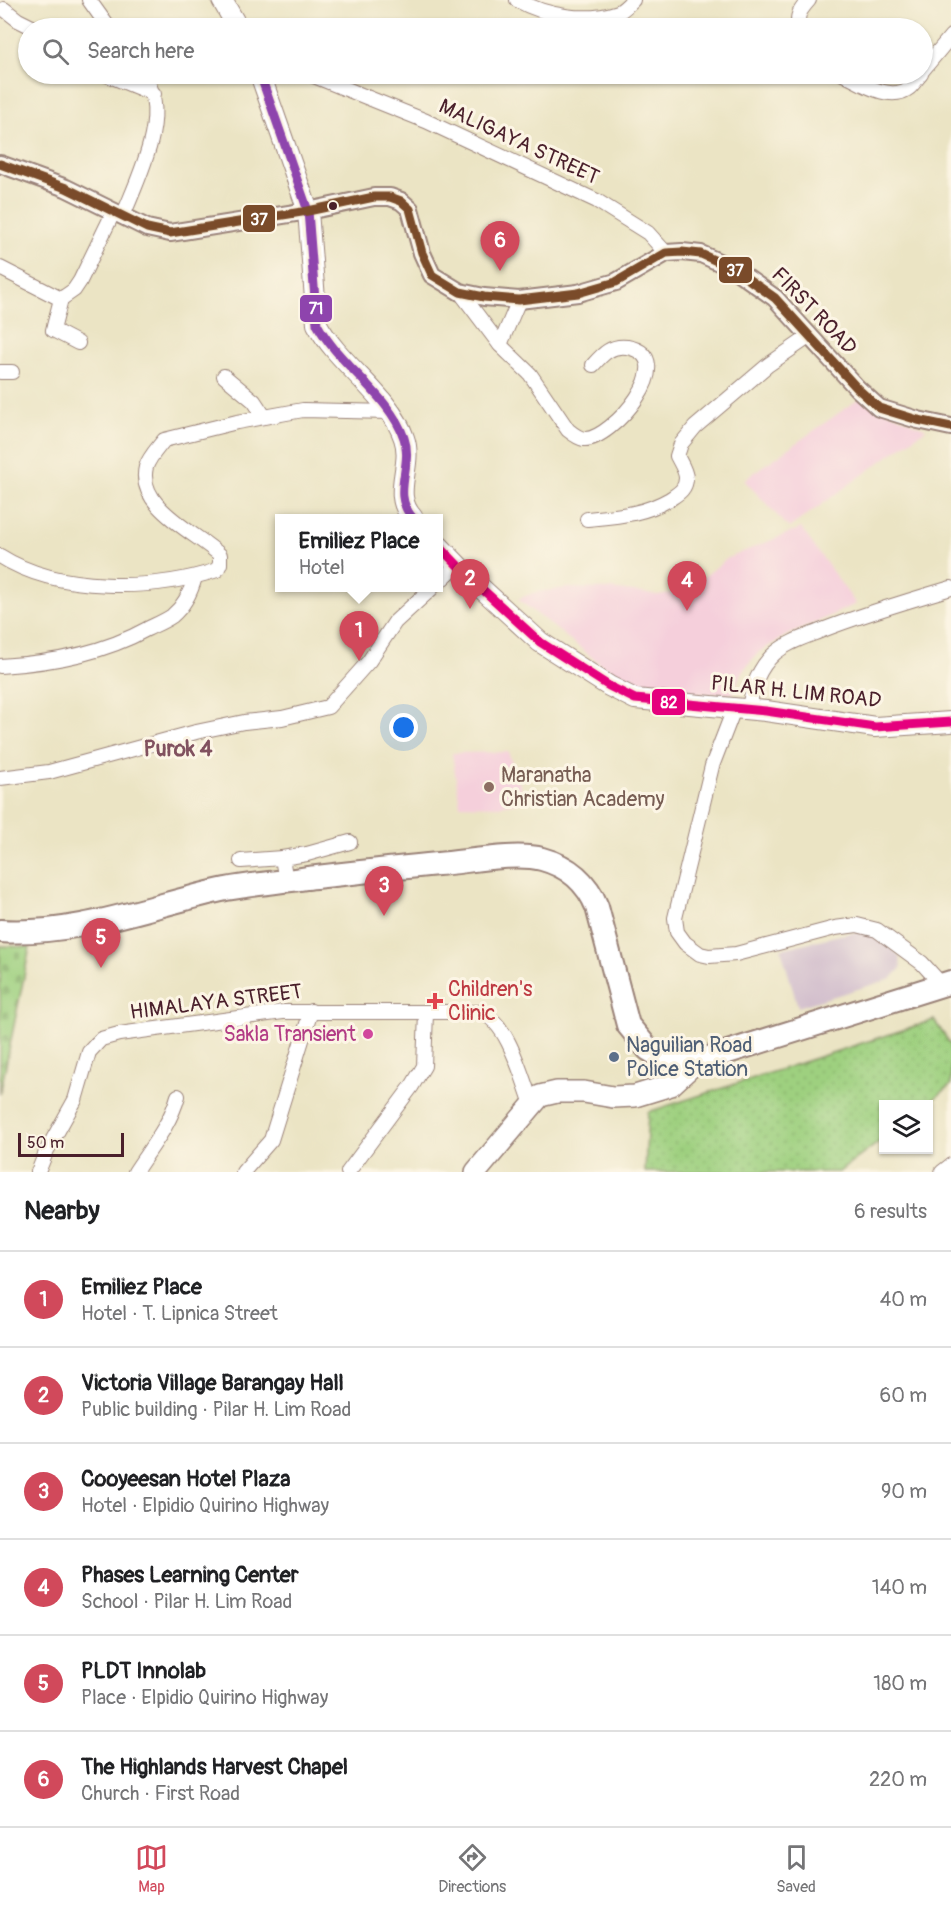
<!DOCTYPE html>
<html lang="en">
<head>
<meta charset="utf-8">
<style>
	:root { --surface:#fff; --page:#f2f2f2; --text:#202124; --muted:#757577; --line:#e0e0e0; --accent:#d1495b }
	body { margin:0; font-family:Pangolin,sans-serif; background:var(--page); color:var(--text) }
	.controls { position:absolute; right:18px; bottom:18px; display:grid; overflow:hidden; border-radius:0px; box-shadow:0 2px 4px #0004 }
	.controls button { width:54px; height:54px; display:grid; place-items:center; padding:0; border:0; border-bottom:2px solid var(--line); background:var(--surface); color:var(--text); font:30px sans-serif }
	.scale { position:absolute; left:18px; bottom:15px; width:106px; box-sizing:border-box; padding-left:6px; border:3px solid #4a1f2b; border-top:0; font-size:16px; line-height:21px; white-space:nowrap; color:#4a1f2b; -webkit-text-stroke:4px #fcf5e5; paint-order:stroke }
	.you { position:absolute; left:404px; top:728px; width:21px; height:21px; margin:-15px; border:4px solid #fff; border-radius:50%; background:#1a73e8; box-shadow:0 0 0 9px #1a73e833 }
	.badge { display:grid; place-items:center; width:39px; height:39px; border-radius:50%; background:var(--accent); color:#fff; font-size:20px; font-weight:700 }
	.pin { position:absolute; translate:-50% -50px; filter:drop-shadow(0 2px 3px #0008) }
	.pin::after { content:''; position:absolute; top:32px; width:21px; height:18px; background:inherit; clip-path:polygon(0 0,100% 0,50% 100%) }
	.popup { position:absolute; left:275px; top:514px; width:168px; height:78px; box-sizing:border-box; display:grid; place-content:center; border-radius:0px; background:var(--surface); filter:drop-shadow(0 2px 4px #0005); font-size:20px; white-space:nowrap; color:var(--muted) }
	.popup b { font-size:22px; color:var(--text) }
	.popup::after { content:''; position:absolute; left:50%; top:100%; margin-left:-12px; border:12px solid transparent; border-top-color:var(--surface) }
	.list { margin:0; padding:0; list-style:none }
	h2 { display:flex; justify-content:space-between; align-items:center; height:78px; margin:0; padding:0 24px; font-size:26px }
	h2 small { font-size:20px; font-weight:400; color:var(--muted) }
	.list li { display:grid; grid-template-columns:39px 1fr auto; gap:18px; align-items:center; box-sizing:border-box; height:96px; padding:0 24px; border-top:2px solid var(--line) }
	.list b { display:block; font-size:22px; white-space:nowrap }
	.list p { margin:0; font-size:20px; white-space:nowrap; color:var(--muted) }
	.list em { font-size:20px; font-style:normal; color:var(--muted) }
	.icon { flex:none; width:33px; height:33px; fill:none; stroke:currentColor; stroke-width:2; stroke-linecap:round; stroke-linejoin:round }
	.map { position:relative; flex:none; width:951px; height:1172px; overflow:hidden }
	.search { position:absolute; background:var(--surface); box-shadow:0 2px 4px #0004; left:18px; right:18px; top:18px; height:66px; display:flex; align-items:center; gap:15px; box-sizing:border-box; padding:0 21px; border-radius:33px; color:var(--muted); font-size:22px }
	.sheet { height:654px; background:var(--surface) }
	nav { display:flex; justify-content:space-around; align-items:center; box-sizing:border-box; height:84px; border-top:2px solid var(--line); background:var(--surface); font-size:16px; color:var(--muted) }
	nav a { display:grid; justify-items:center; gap:3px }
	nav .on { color:var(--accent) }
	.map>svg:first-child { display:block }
	.built { fill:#f5cfdb }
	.industrial { fill:#d1bdcc }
	.cemetery { fill:url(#cemetery-stones); stroke:#747855; stroke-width:1.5 }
	.park { fill:url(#park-dots); stroke:#747855; stroke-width:1.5 }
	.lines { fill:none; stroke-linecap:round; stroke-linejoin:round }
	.minor-casing { stroke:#9a8278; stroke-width:16 }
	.tertiary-casing { stroke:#9a8278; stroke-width:20 }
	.secondary-casing { stroke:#9a8278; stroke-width:22 }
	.primary-casing { stroke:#9a8278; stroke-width:24 }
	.trunk-casing { stroke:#9a8278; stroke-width:26 }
	.minor { stroke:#fff; stroke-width:14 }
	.tertiary { stroke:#fff; stroke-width:16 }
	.secondary { stroke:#fff; stroke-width:20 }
	.primary { stroke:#fff; stroke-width:21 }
	.trunk { stroke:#fff; stroke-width:22 }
	.bus-1-casing { stroke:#fcf5e5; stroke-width:14 }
	.bus-2-casing { stroke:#fcf5e5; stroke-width:14 }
	.bus-3-casing { stroke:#fcf5e5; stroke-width:14 }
	.bus-1 { stroke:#e5007d; stroke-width:9 }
	.bus-2 { stroke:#8e44ad; stroke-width:9 }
	.bus-3 { stroke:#7a4b2a; stroke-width:9 }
	.bus-dot { fill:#4a1f2b; stroke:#fcf5e5; stroke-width:2 }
	.education-dot { fill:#8d6e63; stroke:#fcf5e5; stroke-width:2 }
	.health-dot { fill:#e0444e; stroke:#fcf5e5; stroke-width:2 }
	.hotel-dot { fill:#d1479c; stroke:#fcf5e5; stroke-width:2 }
	.service-dot { fill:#5c6f8a; stroke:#fcf5e5; stroke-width:2 }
	.labels { text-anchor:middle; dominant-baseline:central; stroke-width:6; stroke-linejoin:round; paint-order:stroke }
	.street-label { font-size:21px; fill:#4a1f2b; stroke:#fcf5e5 }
	.education-label { font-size:21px; fill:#785e54; stroke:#fcf5e5; text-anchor:start }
	.health-label { font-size:21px; fill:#be3a42; stroke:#fcf5e5; text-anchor:start }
	.hotel-label { font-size:21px; fill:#b23c85; stroke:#fcf5e5; text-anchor:end }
	.service-label { font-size:21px; fill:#4e5e75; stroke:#fcf5e5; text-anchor:start }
	.neighbourhood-label { font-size:22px; font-weight:bold; fill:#81515f; stroke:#fcf5e5 }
	.line-badge { stroke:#fcf5e5; stroke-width:2 }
	.badge-label { font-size:16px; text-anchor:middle; font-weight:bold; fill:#fff }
</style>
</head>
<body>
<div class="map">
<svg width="951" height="1172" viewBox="0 0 951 1172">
	<defs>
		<pattern id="cemetery-stones" width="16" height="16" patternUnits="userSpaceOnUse" patternTransform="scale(1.5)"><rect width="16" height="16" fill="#9ed07f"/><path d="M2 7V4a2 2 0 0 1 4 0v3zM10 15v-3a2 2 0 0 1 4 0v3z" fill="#8ab26e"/></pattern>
		<pattern id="park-dots" width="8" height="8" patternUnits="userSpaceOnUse" patternTransform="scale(1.5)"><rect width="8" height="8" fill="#9ed07f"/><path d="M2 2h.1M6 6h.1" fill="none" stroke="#8ab26e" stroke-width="1.8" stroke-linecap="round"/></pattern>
	</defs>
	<rect width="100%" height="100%" fill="#fcf5e5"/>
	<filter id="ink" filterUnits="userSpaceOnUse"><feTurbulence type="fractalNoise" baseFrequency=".0167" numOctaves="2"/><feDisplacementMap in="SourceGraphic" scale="12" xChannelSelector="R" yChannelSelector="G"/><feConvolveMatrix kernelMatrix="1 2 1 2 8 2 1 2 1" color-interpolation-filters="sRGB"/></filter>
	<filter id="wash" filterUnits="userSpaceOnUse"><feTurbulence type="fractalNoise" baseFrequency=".008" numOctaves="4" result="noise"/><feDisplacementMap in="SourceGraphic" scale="24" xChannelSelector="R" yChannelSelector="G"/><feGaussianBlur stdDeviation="1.35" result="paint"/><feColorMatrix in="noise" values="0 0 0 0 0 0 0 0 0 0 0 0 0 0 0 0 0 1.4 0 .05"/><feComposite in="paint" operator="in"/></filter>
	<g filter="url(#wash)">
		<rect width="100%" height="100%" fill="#ebe4c4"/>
		<g class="built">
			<path d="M 860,398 L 926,429 L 789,528 L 744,480 Z"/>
			<path d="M 801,528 L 856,604 L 784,637 L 759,652 L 741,673 L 733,694 L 705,694 L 649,689 L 603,666 L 518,599 L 536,592 L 567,588 L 611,589 L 657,595 L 686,591 L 728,558 Z"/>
			<path d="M 508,752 L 526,801 L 499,806 L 460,805 L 452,753 Z"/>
		</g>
		<path class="industrial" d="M 859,932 L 872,935 L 893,949 L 900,958 L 901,968 L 891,979 L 798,1007 L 781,949 L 840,935 Z"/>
		<path class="cemetery" d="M 0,946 L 30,947 L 0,1094 Z"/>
		<path class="park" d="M 934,1020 L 951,1045 L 951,1085 L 928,1104 L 884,1104 L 883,1139 L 839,1172 L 645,1172 L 648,1112 Z"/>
	</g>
	<g filter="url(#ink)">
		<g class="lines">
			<defs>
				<g id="minor">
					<path d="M 89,0 L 109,28"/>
					<path d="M 517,0 C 546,16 586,23 618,12 C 624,10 628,4 633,0"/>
					<path d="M 4,9 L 18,20 L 34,28"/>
					<path d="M 801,28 C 794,17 801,9 809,0"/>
					<path d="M 922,71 L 951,36"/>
					<path d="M 105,74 L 154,94"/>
					<path d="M 309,74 L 426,121 L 597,201 L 648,233 L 666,253"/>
					<path d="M 843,74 C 860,82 890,103 909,88 C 913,85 917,78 921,74"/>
					<path d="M 123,216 C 139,176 172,113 143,74"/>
					<path d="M 0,268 L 61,299"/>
					<path d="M 460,292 L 500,345 L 519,300"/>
					<path d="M 78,343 L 53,330 L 61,299 L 74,290 L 80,281 L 114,211"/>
					<path d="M 500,345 L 530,374 L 568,430 C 573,434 578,438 584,439 C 611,441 684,357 627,347 C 611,345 603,354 593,365"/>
					<path d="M 0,372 L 12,372"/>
					<path d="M 224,376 L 254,401 L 264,416"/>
					<path d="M 587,519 C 618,516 642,515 670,499 C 679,493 686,489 686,478 C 686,471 680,462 677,456 L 681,444 L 695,427 L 768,365 L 810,336"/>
					<path d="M 0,556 C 58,593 154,591 217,570 L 220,564 L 220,555 C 197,533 136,507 146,467 C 149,457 158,448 164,440 L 237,422 L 303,410 L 389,412"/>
					<path d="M 439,582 L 457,565"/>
					<path d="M 0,666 C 51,663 102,654 147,629 C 155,625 165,621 172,616 C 184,606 191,592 195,577"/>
					<path d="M 734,709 L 712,766 L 675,918 L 677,932 L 685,943 L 700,954 L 709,956 L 736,954 L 835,928 L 857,925 L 877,930 L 922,963 L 942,985"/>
					<path d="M 749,709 C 752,688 758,668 775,653 C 788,642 805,637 820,631 C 863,614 907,601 951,588"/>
					<path d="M 0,778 L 49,772 L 196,732 L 244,722 L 282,718 L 328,707 L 369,661 L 395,622 L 432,588"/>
					<path d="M 241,861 L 282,858"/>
					<path d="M 286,881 L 282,858 L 307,854 L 350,842"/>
					<path d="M 38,1172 L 47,1150 L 75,1100 L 89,1052 L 101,1039 L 119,1034 L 283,1012 L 480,1012 C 508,1021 522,1078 532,1104"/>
					<path d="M 135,1172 C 151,1147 170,1125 178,1096"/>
					<path d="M 243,1172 L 271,1140 L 311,1011"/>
					<path d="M 348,1172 L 412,1086 L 424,1066 L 426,1013"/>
					<path d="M 942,1172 L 951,1165"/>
				</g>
				<path id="tertiary" d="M 0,164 L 66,188 L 147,228 L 170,233 L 308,211 L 374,197 L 390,197 L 401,201 L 410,209 L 422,253 L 432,275 L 460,292 L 484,297 L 519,300 L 578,293 L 616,282 L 666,253 L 682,252 L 701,254 L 734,269 L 775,298 L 857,388 L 879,408 L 918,420 L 951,427"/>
				<g id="secondary">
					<path d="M 222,0 L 238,28"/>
					<path d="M 260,74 L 308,211 L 317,324 C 339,365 390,396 404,438 C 414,466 390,494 413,518"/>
					<path d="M 439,546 L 469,577 L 540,642 L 609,686 L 635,699 L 766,711 L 875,727 L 951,722"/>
				</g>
				<path id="primary" d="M 476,1172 L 540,1096 L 557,1092 L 584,1092 L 613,1097 L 635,1096 L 671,1085 L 696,1062"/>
				<path id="trunk" d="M 0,931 C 78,936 151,905 226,889 C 253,884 281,882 307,878 C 351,873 394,868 438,864 C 467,862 515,852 542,859 C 568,866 587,882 597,907 L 628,1025 L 648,1049 L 660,1056 L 670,1060 L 696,1062 L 951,982"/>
			</defs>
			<use href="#minor" class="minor-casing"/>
			<use href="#tertiary" class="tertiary-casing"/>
			<use href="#secondary" class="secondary-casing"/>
			<use href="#primary" class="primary-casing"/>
			<use href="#trunk" class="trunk-casing"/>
			<use href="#minor" class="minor"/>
			<use href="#tertiary" class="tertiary"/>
			<use href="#secondary" class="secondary"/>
			<use href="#primary" class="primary"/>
			<use href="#trunk" class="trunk"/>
			<defs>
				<path id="bus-1" d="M 439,546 L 469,577 L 540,642 L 609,686 L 635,699 L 766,711 L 875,727 L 951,722"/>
				<path id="bus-2" d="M 260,74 L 308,211 L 317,324 C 339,365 390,396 404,438 C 414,466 390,494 413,518"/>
				<path id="bus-3" d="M 0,164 L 66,188 L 147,228 L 170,233 L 308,211 L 374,197 L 390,197 L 401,201 L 410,209 L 422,253 L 432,275 L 460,292 L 484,297 L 519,300 L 578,293 L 616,282 L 666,253 L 682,252 L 701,254 L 734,269 L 775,298 L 857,388 L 879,408 L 918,420 L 951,427"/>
			</defs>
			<use href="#bus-1" class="bus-1-casing"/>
			<use href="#bus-2" class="bus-2-casing"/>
			<use href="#bus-3" class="bus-3-casing"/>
			<use href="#bus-1" class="bus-1"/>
			<use href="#bus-2" class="bus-2"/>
			<use href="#bus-3" class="bus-3"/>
		</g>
	</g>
	<circle class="bus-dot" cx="333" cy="206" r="5"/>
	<circle class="education-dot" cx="489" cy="787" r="6"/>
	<path class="health-dot" d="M432 992h6v6h6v6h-6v6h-6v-6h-6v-6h6z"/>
	<circle class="hotel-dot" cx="368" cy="1034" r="6"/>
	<circle class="service-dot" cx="614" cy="1057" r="6"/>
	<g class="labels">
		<g class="street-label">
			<text transform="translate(519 142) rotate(25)">MALIGAYA STREET</text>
			<text transform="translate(814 311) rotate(46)">FIRST ROAD</text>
			<text transform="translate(796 692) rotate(6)">PILAR H. LIM ROAD</text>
			<text transform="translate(216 1002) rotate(-7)">HIMALAYA STREET</text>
		</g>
		<g class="education-label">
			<text x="501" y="775">Maranatha<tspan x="501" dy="24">Christian Academy</tspan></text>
		</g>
		<g class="health-label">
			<text x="448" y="989">Children's<tspan x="448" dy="24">Clinic</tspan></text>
		</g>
		<g class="hotel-label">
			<text x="356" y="1034">Sakla Transient</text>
		</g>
		<g class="service-label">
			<text x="626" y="1045">Naguilian Road<tspan x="626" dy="24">Police Station</tspan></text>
		</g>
		<g class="neighbourhood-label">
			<text x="178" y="749">Purok 4</text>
		</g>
	</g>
	<g class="line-badge">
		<rect x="242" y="204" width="34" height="29" rx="6" fill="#7a4b2a"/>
		<rect x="718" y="256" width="35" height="28" rx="6" fill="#7a4b2a"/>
		<rect x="299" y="294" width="34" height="29" rx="6" fill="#8e44ad"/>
		<rect x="651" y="688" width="35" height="28" rx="6" fill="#e5007d"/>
	</g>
	<g class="badge-label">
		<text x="259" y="225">37</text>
		<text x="735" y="276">37</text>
		<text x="316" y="314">71</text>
		<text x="669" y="708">82</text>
	</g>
</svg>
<div class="controls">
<button><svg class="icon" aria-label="layers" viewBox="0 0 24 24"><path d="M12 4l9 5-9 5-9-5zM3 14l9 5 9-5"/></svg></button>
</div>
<div class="scale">50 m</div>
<div class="you"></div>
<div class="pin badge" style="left:359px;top:661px">1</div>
<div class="popup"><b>Emiliez Place</b>Hotel</div>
<div class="pin badge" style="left:470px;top:609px">2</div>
<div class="pin badge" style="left:384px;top:916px">3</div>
<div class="pin badge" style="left:687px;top:611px">4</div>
<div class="pin badge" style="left:101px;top:968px">5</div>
<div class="pin badge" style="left:500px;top:271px">6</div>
<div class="search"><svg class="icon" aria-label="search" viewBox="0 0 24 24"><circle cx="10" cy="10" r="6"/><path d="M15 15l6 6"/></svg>Search here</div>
</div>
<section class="sheet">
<h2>Nearby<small>6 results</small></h2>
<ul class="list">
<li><span class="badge">1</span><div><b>Emiliez Place</b><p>Hotel · T. Lipnica Street</p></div><em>40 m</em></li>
<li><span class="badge">2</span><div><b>Victoria Village Barangay Hall</b><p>Public building · Pilar H. Lim Road</p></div><em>60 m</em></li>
<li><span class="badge">3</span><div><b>Cooyeesan Hotel Plaza</b><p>Hotel · Elpidio Quirino Highway</p></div><em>90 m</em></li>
<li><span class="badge">4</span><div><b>Phases Learning Center</b><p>School · Pilar H. Lim Road</p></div><em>140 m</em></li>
<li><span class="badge">5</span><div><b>PLDT Innolab</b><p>Place · Elpidio Quirino Highway</p></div><em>180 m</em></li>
<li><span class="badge">6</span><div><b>The Highlands Harvest Chapel</b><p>Church · First Road</p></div><em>220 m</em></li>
</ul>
</section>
<nav>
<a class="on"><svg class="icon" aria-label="map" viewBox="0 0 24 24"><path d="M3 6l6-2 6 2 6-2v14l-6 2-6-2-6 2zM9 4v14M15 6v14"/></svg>Map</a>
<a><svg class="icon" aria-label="directions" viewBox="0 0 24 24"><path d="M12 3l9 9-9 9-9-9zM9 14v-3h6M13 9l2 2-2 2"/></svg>Directions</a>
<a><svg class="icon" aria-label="saved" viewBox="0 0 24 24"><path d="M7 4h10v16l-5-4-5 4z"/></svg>Saved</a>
</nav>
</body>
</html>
